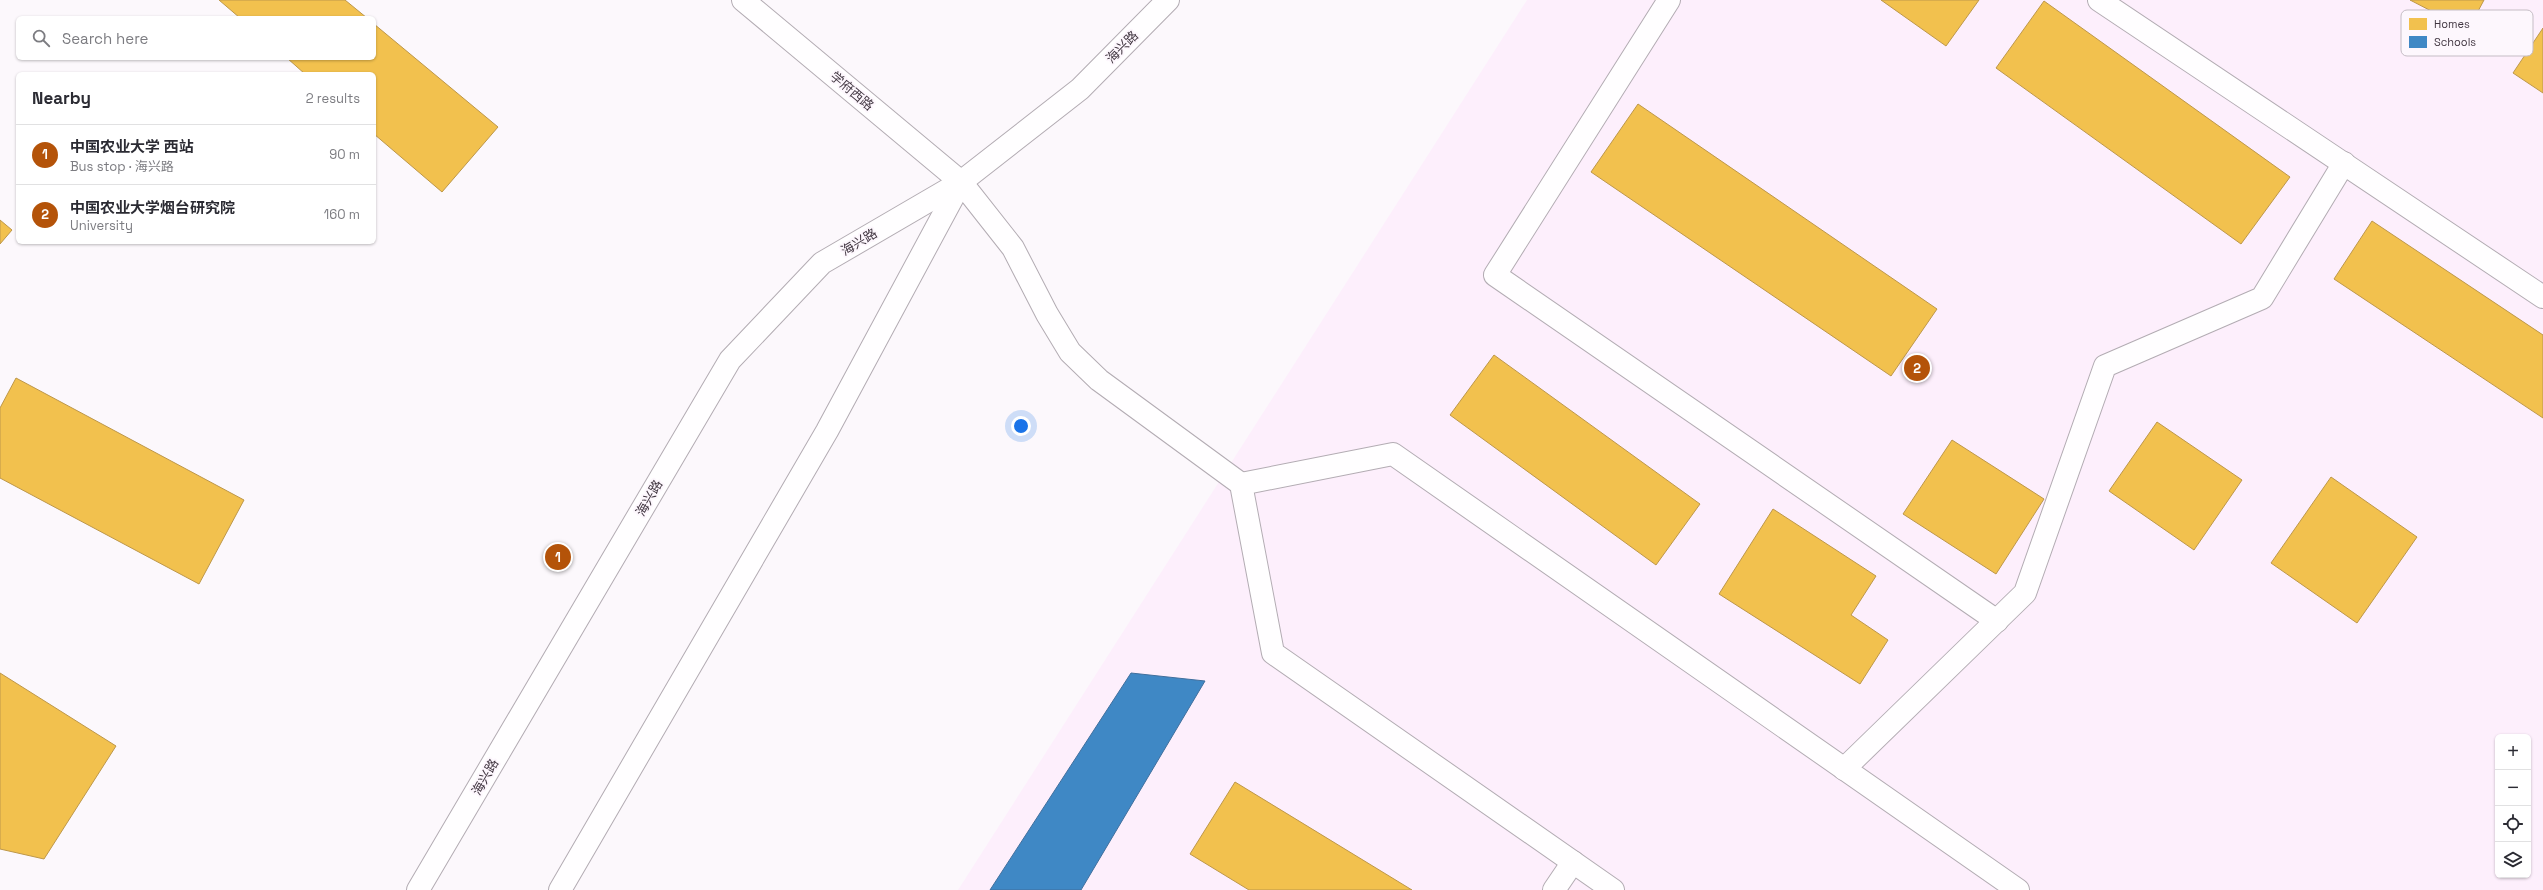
<!DOCTYPE html>
<html lang="en">
<head>
<meta charset="utf-8">
<style>
	:root { --surface:#fff; --page:#f7f7f7; --text:#2b2b33; --muted:#7c7c81; --line:#e1e1e2; --accent:#b45309 }
	body { margin:0; font-family:"Space Grotesk","Noto Sans SC",sans-serif; background:var(--page); color:var(--text) }
	.controls { position:absolute; right:12px; bottom:12px; display:grid; overflow:hidden; border-radius:6px; box-shadow:0 1px 3px #0004 }
	.controls button { width:36px; height:36px; display:grid; place-items:center; padding:0; border:0; border-bottom:1px solid var(--line); background:var(--surface); color:var(--text); font:20px sans-serif }
	.you { position:absolute; left:1021px; top:426px; width:14px; height:14px; margin:-10px; border:3px solid #fff; border-radius:50%; background:#1a73e8; box-shadow:0 0 0 6px #1a73e833 }
	.badge { display:grid; place-items:center; width:26px; height:26px; border-radius:50%; background:var(--accent); color:#fff; font-size:13px; font-weight:700 }
	.pin { position:absolute; translate:-50% -50%; border:2px solid #fff; box-shadow:0 1px 4px #0006 }
	.list { margin:0; padding:0; list-style:none }
	h2 { display:flex; justify-content:space-between; align-items:center; height:52px; margin:0; padding:0 16px; font-size:17px }
	h2 small { font-size:13px; font-weight:400; color:var(--muted) }
	.list li { display:grid; grid-template-columns:26px 1fr auto; gap:12px; align-items:center; box-sizing:border-box; height:60px; padding:0 16px; border-top:1px solid var(--line) }
	.list b { display:block; font-size:15px; white-space:nowrap }
	.list p { margin:0; font-size:13px; white-space:nowrap; color:var(--muted) }
	.list em { font-size:13px; font-style:normal; color:var(--muted) }
	.icon { flex:none; width:22px; height:22px; fill:none; stroke:currentColor; stroke-width:2; stroke-linecap:round; stroke-linejoin:round }
	.map { position:relative; flex:none; width:2543px; height:890px; overflow:hidden }
	.search { position:absolute; background:var(--surface); box-shadow:0 1px 3px #0004; left:16px; top:16px; width:360px; height:44px; display:flex; align-items:center; gap:10px; box-sizing:border-box; padding:0 14px; border-radius:6px; color:var(--muted); font-size:15px }
	.panel { position:absolute; background:var(--surface); box-shadow:0 1px 3px #0004; left:16px; top:72px; width:360px; height:172px; border-radius:6px }
	.map>svg:first-child { display:block }
	.built { fill:#fdeffc; fill-rule:evenodd }
	.homes { fill:#f2c14e; stroke:#bd974a }
	.schools { fill:#3f88c5; stroke:#406f9d }
	.lines { fill:none; stroke-linecap:round; stroke-linejoin:round }
	.street-casing { stroke:#b3acb3; stroke-width:24 }
	.secondary-casing { stroke:#b3acb3; stroke-width:24 }
	.street { stroke:#fffeff; stroke-width:22 }
	.secondary { stroke:#fffeff; stroke-width:22 }
	.labels { text-anchor:middle; dominant-baseline:central; stroke-width:4; stroke-linejoin:round; paint-order:stroke }
	.street-label { font-size:13px; fill:#413641; stroke:#fdf7fd }
	.key { fill:#fdf7fd; stroke:#c5bdc5; stroke-width:1 }
	.key-label { font-size:11px; fill:#413641 }
</style>
</head>
<body>
<div class="map">
<svg width="2543" height="890" viewBox="0 0 2543 890">
	<rect width="100%" height="100%" fill="#fcf8fc"/>
	<path class="built" d="M 1527,0 L 2543,0 L 2543,890 L 958,890 ZM 2498,737 L 2528,737 L 2528,875 L 2498,875 Z"/>
	<g class="homes">
		<path d="M 219,0 L 345,0 L 367,18 L 240,18 Z"/>
		<path d="M 1881,0 L 1979,0 L 1946,46 Z"/>
		<path d="M 2410,0 L 2484,0 L 2468,30 Z"/>
		<path d="M 2044,1 L 2290,177 L 2241,244 L 1996,68 Z"/>
		<path d="M 374,24 L 498,127 L 442,192 L 374,134 L 374,74 L 305,74 L 287,58 L 374,58 Z"/>
		<path d="M 2543,28 L 2543,93 L 2513,73 Z"/>
		<path d="M 1638,104 L 1937,309 L 1891,376 L 1591,172 Z"/>
		<path d="M 0,220 L 12,230 L 0,244 Z"/>
		<path d="M 2372,221 L 2543,335 L 2543,418 L 2334,279 Z"/>
		<path d="M 1494,355 L 1700,504 L 1656,565 L 1450,415 Z"/>
		<path d="M 16,378 L 244,500 L 199,584 L 0,478 L 0,408 Z"/>
		<path d="M 2157,422 L 2242,480 L 2194,550 L 2109,491 Z"/>
		<path d="M 1952,440 L 2044,499 L 1996,574 L 1903,514 Z"/>
		<path d="M 2331,477 L 2417,537 L 2357,623 L 2271,563 Z"/>
		<path d="M 1773,509 L 1876,576 L 1851,615 L 1888,640 L 1860,684 L 1719,594 Z"/>
		<path d="M 0,673 L 116,746 L 44,859 L 0,849 Z"/>
		<path d="M 1235,782 L 1412,890 L 1249,890 L 1190,854 Z"/>
	</g>
	<path class="schools" d="M 1131,673 L 1205,681 L 1081,890 L 990,890 Z"/>
	<g class="lines">
		<defs>
			<g id="street">
				<path d="M 1669,0 L 1495,275 L 1997,621"/>
				<path d="M 2099,0 L 2543,297"/>
				<path d="M 961,182 L 1013,248 L 1047,314 L 1070,352 L 1099,380 L 1241,484 L 1273,653 L 1613,890"/>
				<path d="M 1241,484 L 1393,454 L 2018,890"/>
				<path d="M 1844,769 L 2025,593 L 2105,366 L 2262,298 L 2344,163"/>
				<path d="M 1554,890 L 1573,862"/>
			</g>
			<g id="secondary">
				<path d="M 743,0 L 961,182"/>
				<path d="M 418,890 L 730,360 L 822,263 L 961,182 L 1080,89 L 1168,0"/>
				<path d="M 560,890 L 827,431 L 961,182"/>
			</g>
		</defs>
		<use href="#street" class="street-casing"/>
		<use href="#secondary" class="secondary-casing"/>
		<use href="#street" class="street"/>
		<use href="#secondary" class="secondary"/>
	</g>
	<g class="labels">
		<g class="street-label">
			<text transform="translate(1122 47) rotate(-45)">海兴路</text>
			<text transform="translate(852 91) rotate(40)">学府西路</text>
			<text transform="translate(859 242) rotate(-31)">海兴路</text>
			<text transform="translate(649 498) rotate(-60)">海兴路</text>
			<text transform="translate(485 777) rotate(-60)">海兴路</text>
		</g>
	</g>
	<rect x="2401" y="10" width="132" height="46" rx="6" class="key"/>
	<rect x="2409" y="18" width="18" height="12" fill="#f2c14e"/>
	<rect x="2409" y="36" width="18" height="12" fill="#3f88c5"/>
	<g class="key-label">
		<text x="2434" y="28">Homes</text>
		<text x="2434" y="46">Schools</text>
	</g>
</svg>
<div class="controls">
<button>+</button>
<button>−</button>
<button><svg class="icon" aria-label="locate" viewBox="0 0 24 24"><circle cx="12" cy="12" r="6"/><path d="M12 2v4M12 18v4M2 12h4M18 12h4"/></svg></button>
<button><svg class="icon" aria-label="layers" viewBox="0 0 24 24"><path d="M12 4l9 5-9 5-9-5zM3 14l9 5 9-5"/></svg></button>
</div>
<div class="you"></div>
<div class="pin badge" style="left:558px;top:557px">1</div>
<div class="pin badge" style="left:1917px;top:368px">2</div>
<div class="search"><svg class="icon" aria-label="search" viewBox="0 0 24 24"><circle cx="10" cy="10" r="6"/><path d="M15 15l6 6"/></svg>Search here</div>
<section class="panel">
<h2>Nearby<small>2 results</small></h2>
<ul class="list">
<li><span class="badge">1</span><div><b>中国农业大学 西站</b><p>Bus stop · 海兴路</p></div><em>90 m</em></li>
<li><span class="badge">2</span><div><b>中国农业大学烟台研究院</b><p>University</p></div><em>160 m</em></li>
</ul>
</section>
</div>
</body>
</html>
